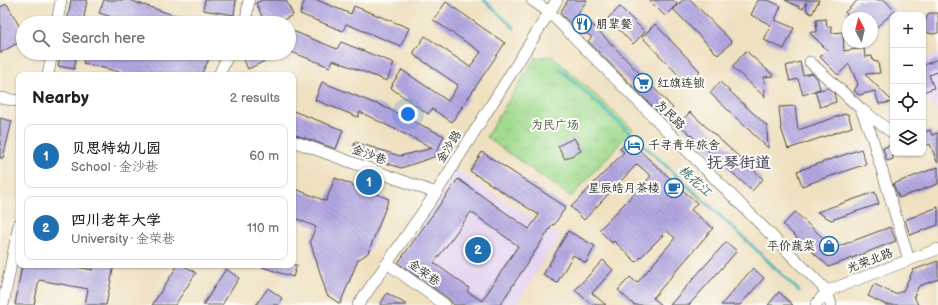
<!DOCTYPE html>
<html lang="en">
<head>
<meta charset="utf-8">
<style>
	:root { --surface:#fff; --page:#f2f2f2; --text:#202124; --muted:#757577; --line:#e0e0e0; --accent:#1f6fb2 }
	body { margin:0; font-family:"Balsamiq Sans","LXGW WenKai TC",sans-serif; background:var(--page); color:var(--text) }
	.controls { position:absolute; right:12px; top:12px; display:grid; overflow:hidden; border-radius:8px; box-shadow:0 1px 3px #0004 }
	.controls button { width:36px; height:36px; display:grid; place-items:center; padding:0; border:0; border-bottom:1px solid var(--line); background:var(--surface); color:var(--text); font:20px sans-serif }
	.compass { position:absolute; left:842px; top:12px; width:36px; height:36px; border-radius:50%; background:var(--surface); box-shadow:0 1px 3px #0004; rotate:353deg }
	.you { position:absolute; left:408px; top:114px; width:14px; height:14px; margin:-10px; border:3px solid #fff; border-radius:50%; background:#1a73e8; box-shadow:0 0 0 6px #1a73e833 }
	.badge { display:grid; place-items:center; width:26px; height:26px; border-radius:50%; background:var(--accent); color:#fff; font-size:13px; font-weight:700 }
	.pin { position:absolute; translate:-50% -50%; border:2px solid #fff; box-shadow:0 1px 4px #0006 }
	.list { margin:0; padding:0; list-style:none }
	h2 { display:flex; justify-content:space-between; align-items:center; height:52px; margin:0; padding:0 16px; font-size:17px }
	h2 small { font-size:13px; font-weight:400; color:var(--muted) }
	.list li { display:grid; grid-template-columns:26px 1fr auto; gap:12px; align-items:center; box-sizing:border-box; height:64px; margin:0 8px 8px; padding:0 8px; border:1px solid var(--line); border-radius:8px }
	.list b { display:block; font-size:15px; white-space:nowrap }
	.list p { margin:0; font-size:13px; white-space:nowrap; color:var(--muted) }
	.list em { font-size:13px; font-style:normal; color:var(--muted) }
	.icon { flex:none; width:22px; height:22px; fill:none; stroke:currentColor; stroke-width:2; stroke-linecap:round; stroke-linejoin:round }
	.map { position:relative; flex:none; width:938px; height:305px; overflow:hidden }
	.search { position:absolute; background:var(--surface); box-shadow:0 1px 3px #0004; left:16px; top:16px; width:280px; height:44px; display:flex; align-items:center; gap:10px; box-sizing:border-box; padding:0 14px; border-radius:22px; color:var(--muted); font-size:15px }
	.panel { position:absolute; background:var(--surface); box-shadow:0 1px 3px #0004; left:16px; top:72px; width:280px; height:196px; border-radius:8px }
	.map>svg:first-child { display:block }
	.built { fill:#e5d3f1 }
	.park { fill:url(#park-crowns); stroke:#65825c }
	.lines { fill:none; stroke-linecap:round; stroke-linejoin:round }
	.stream { stroke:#40b0b8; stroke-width:3 }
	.building { fill:url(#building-back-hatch); fill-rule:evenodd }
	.minor-casing { stroke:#484641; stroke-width:12 }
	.minor { stroke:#fff; stroke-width:11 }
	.labels { text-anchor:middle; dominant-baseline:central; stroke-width:4; stroke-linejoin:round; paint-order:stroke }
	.poi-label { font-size:12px; fill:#2b2b2b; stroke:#fdfcf7; text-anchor:start }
	.street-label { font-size:12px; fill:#2b2b2b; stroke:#fdfcf7 }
	.park-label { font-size:12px; fill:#4e6048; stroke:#fdfcf7 }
	.water-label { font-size:13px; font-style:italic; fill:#336063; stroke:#fdfcf7 }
	.district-label { font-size:16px; font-weight:bold; fill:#5b566b; stroke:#fdfcf7 }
</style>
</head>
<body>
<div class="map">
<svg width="938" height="305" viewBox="0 0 938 305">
	<defs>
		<pattern id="park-crowns" width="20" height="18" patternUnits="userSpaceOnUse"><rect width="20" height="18" fill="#9fda8d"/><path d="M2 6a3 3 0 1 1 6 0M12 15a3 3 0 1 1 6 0" fill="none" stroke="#89bb7a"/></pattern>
		<pattern id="building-back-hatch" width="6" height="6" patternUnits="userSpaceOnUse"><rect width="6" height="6" fill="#b4a7e2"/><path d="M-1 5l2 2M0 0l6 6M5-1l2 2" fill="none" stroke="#9388b7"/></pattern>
	</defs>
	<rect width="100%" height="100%" fill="#fdfcf7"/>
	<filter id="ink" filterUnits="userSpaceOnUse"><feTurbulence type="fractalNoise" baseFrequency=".025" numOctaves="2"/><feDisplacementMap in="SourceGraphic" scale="8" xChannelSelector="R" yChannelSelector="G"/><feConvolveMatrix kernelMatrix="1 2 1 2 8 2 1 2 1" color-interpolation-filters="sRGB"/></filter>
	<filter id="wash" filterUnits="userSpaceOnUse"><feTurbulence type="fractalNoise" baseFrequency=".012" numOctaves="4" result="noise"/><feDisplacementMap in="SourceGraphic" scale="16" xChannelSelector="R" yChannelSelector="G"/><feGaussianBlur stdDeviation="0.9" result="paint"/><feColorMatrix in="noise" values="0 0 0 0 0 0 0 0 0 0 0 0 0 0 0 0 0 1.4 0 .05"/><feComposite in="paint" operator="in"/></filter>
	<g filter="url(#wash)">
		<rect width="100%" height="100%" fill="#efe0c0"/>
		<g class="built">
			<path d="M 938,54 L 938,113 L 923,97 L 923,59 Z"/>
			<path d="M 456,170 L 560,236 L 516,305 L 459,305 L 396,265 Z"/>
		</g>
		<path class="park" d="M 552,56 L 633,129 L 571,197 L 486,137 L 535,58 Z"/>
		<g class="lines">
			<g class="stream">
				<path d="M 484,0 L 514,28"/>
				<path d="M 560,69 L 637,139 L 744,238 L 799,291"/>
			</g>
		</g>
		<g id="blocks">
			<g class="building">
				<path d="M 71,0 L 87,0 L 83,23 L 67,23 Z"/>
				<path d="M 104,0 L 129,0 L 194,22 L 193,23 L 130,23 L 99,13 Z"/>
				<path d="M 205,0 L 236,0 L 234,15 L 203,10 Z"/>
				<path d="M 262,0 L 286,0 L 293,15 L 277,23 L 265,23 L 256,3 Z"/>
				<path d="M 305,0 L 317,0 L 351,14 L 354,6 L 409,28 L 401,46 L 346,24 L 343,31 L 300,14 L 302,11 L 300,12 Z"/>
				<path d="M 568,0 L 587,0 L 578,14 L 588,20 L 673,108 L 663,117 L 588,41 L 592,37 L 571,24 L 560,13 Z"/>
				<path d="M 649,0 L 673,0 L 677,4 L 665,16 Z"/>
				<path d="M 683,0 L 691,0 L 732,42 L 718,55 L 673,9 Z"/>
				<path d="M 758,0 L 768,0 L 781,6 L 775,20 L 794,28 L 784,49 L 764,40 L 771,25 L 751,15 Z"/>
				<path d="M 785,0 L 819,0 L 812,14 L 807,11 L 806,2 L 803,9 Z"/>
				<path d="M 858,0 L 885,0 L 895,11 L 872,31 L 872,18 L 850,18 L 845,12 Z"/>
				<path d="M 446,2 L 483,28 L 505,43 L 452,122 L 432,109 L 428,114 L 391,88 L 393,84 L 392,84 L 402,70 L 448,101 L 458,85 L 414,55 L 414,52 L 425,36 L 470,67 L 481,52 L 433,20 Z"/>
				<path d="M 7,4 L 23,33 L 23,40 L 0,53 L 0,7 Z"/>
				<path d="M 620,7 L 645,32 L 633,44 L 608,18 Z"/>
				<path d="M 929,13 L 938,13 L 938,33 L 932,34 L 923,31 L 923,26 Z"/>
				<path d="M 826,19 L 827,27 L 831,26 L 832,33 L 843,32 L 844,51 L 864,48 L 865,57 L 872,56 L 873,61 L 878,62 L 880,73 L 865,74 L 893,102 L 879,104 L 875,91 L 859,95 L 854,91 L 858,84 L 849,64 L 838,75 L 820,57 L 827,50 L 809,32 L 817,32 L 816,20 Z"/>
				<path d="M 655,24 L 700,71 L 686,83 L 642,37 Z"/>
				<path d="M 293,31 L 337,49 L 341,42 L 394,63 L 387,81 L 333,60 L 330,67 L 289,51 L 289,42 Z"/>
				<path d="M 746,51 L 774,76 L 764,77 L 765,97 L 732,67 Z"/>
				<path d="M 61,53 L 77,53 L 74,69 L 58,66 Z"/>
				<path d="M 86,53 L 162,53 L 180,57 L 182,53 L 212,53 L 201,75 L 132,75 L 83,63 Z"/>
				<path d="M 241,53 L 282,53 L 248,69 Z"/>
				<path d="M 938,59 L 938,72 L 929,75 L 934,88 L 923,92 L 923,62 L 924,65 Z"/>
				<path d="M 800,62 L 803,75 L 812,73 L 817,78 L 820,89 L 803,95 L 798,79 L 790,81 L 786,66 Z"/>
				<path d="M 322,82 L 376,104 L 376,103 L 444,136 L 434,157 L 401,168 L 352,152 L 355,142 L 400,156 L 433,148 L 360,112 L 358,117 L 315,100 Z"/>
				<path d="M 720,82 L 767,126 L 768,148 L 710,93 Z"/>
				<path d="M 828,88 L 834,93 L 836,102 L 820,107 L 815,91 Z"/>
				<path d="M 795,106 L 798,130 L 845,114 L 848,114 L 852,127 L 788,149 L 781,128 L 779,107 Z"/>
				<path d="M 293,111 L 343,130 L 336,149 L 293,134 Z"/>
				<path d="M 690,112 L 763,179 L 752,191 L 679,124 Z"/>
				<path d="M 0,118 L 12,121 L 3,158 L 0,158 Z"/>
				<path d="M 930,130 L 932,135 L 938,133 L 938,162 L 937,162 L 930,144 L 923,147 L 923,132 Z"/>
				<path d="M 574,138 L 581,151 L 565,159 L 558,146 Z"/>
				<path d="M 628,140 L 697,203 L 691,210 L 713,228 L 653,298 L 661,305 L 634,305 L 618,290 L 630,277 L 637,283 L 675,238 L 667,231 L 636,262 L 614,241 L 612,243 L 599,230 L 651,176 L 637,164 L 584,220 L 571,207 L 624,152 L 620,149 Z"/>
				<path d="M 893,144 L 893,159 L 887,161 L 883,148 Z"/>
				<path d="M 861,149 L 866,164 L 802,186 L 797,171 Z"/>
				<path d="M 482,152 L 566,207 L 554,225 L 553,224 L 500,305 L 454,305 L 452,303 L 449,299 L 398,263 L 458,179 L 529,229 L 539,215 L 470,171 ZM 471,212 L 518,246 L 482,301 L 467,291 L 469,288 L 434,263 Z"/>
				<path d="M 938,167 L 938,184 L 899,198 L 893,184 Z"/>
				<path d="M 335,178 L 389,199 L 368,253 L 358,260 L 340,304 L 327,295 L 310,241 L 316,227 L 293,217 L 293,188 L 326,201 Z"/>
				<path d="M 875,192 L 879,204 L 831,220 L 817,212 Z"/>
				<path d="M 938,207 L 938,225 L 910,235 L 905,220 Z"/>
				<path d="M 795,212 L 834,248 L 890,227 L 896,241 L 829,267 L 783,225 Z"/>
				<path d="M 568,231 L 595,246 L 586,263 L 573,255 L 557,283 L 543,275 Z"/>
				<path d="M 726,242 L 737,251 L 689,305 L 670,305 Z"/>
				<path d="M 603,260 L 613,270 L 592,293 L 606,305 L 592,305 L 575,290 Z"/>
				<path d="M 938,261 L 938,279 L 919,286 L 914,296 L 918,305 L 886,305 L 868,296 L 874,284 L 895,294 L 903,291 L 913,270 Z"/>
				<path d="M 22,265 L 67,265 L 92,270 L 93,265 L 114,265 L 106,305 L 85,305 L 88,289 L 39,280 L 34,305 L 15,305 Z"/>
				<path d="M 178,265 L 183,265 L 196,273 L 175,305 L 152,305 Z"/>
				<path d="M 262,265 L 297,265 L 293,277 L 262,267 Z"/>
				<path d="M 753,268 L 764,278 L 740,305 L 721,305 Z"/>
				<path d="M 226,269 L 239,278 L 222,305 L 203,305 Z"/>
				<path d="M 268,288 L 282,298 L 278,305 L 256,305 Z"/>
				<path d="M 779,292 L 793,305 L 768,305 Z"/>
				<path d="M 387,293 L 407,305 L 380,305 Z"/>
			</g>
		</g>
	</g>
	<g filter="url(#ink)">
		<use href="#blocks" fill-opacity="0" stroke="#484641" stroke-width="1"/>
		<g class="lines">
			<defs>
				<g id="minor">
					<path d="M 532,0 L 549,12 L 827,291 L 831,305"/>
					<path d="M 57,23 L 61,0"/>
					<path d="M 243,23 L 246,19 L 249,0"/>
					<path d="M 810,62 L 861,109 L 890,131 L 893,131"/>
					<path d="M 48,75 L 52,53"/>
					<path d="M 219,75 L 229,53"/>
					<path d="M 0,98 L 19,101"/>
					<path d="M 861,109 L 872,137 L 909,260"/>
					<path d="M 293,141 L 436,193"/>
					<path d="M 387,263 L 445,305"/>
					<path d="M 3,305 L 19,224"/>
					<path d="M 358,305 L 436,193 L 557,0"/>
					<path d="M 816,305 L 827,291 L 938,249"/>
				</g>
			</defs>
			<use href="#minor" class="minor-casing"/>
			<use href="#minor" class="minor"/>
		</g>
	</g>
	<defs>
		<symbol id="restaurant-ring" viewBox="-11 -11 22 22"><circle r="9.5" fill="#fdfcf7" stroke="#1f6fb2" stroke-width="1.5"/><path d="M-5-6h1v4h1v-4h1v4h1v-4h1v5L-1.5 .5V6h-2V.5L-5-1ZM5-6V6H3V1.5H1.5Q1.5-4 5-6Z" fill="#1f6fb2"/></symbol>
		<symbol id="supermarket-ring" viewBox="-11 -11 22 22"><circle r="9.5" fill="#fdfcf7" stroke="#1f6fb2" stroke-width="1.5"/><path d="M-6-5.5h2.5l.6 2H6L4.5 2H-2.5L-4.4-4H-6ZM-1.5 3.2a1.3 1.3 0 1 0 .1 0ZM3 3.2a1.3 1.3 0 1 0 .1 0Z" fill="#1f6fb2"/></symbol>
		<symbol id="hotel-ring" viewBox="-11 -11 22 22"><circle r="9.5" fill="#fdfcf7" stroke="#1f6fb2" stroke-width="1.5"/><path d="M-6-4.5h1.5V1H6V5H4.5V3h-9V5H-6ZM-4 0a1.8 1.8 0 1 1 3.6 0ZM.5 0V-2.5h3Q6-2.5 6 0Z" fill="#1f6fb2"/></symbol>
		<symbol id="cafe-ring" viewBox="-11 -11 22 22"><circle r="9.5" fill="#fdfcf7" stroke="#1f6fb2" stroke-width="1.5"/><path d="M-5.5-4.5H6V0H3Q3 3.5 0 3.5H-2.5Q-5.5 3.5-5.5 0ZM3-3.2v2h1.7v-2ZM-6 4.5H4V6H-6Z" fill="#1f6fb2"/></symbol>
		<symbol id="shop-ring" viewBox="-11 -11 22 22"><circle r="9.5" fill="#fdfcf7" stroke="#1f6fb2" stroke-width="1.5"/><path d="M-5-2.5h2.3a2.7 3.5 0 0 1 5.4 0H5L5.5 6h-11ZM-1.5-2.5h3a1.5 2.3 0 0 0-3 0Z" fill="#1f6fb2"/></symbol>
	</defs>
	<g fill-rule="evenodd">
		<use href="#restaurant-ring" x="571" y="13" width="22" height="22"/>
		<use href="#supermarket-ring" x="632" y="72" width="22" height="22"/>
		<use href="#hotel-ring" x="623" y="134" width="22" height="22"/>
		<use href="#cafe-ring" x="663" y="177" width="22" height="22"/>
		<use href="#shop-ring" x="818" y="235" width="22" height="22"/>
	</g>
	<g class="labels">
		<g class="poi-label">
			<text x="596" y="24">朋辈餐</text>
			<text x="657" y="83">红旗连锁</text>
			<text x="648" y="145">千寻青年旅舍</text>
			<text x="660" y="188" text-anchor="end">星辰皓月茶楼</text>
			<text x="815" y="246" text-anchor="end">平价蔬菜</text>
		</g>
		<g class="street-label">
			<text transform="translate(670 115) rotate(45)">为民路</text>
			<text transform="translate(449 147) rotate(-58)">金沙路</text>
			<text transform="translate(369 155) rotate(20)">金沙巷</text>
			<text transform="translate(870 261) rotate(-21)">光荣北路</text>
			<text transform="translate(424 273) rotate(36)">金荣巷</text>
		</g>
		<g class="park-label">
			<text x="555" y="125">为民广场</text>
		</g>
		<g class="water-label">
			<text transform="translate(695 181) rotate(43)">桃花江</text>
		</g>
		<g class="district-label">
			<text x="739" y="163">抚琴街道</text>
		</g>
	</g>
</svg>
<div class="controls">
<button>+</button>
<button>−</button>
<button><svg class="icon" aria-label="locate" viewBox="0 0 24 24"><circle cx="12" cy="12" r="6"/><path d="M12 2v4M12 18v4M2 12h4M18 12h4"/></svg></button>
<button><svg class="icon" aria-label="layers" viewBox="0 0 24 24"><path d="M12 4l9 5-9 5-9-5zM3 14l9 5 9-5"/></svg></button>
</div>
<svg class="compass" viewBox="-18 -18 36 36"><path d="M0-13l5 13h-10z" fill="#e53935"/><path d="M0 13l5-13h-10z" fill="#757577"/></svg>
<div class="you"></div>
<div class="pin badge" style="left:369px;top:182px">1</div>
<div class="pin badge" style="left:478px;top:250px">2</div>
<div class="search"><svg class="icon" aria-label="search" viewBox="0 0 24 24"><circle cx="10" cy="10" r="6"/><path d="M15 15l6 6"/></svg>Search here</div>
<section class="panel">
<h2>Nearby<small>2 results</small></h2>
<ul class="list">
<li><span class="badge">1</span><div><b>贝思特幼儿园</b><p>School · 金沙巷</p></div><em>60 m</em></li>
<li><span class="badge">2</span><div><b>四川老年大学</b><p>University · 金荣巷</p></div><em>110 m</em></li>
</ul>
</section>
</div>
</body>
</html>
